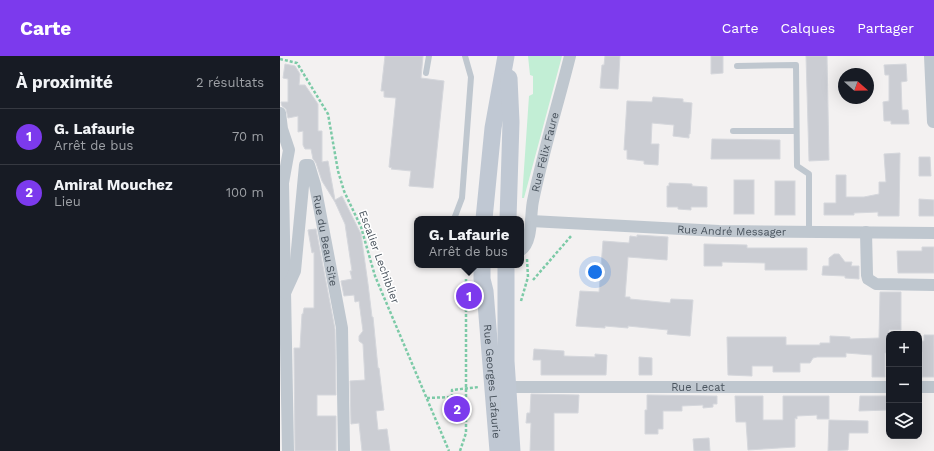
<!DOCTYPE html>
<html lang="fr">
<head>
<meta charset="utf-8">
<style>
	:root { --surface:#171b24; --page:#242831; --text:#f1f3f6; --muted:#9ea1a6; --line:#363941; --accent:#7c3aed }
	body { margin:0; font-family:"Work Sans",sans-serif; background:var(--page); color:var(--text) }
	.controls { position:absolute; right:12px; bottom:12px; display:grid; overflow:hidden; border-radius:8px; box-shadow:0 4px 16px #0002 }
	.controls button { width:36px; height:36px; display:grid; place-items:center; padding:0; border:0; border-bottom:1px solid var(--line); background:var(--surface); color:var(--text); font:20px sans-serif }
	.compass { position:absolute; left:558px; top:12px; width:36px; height:36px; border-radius:50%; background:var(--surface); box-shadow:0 4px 16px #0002; rotate:110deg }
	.you { position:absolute; left:315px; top:216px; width:14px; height:14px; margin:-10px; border:3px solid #fff; border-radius:50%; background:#1a73e8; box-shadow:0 0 0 6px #1a73e833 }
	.badge { display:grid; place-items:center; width:26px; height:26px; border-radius:50%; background:var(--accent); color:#fff; font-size:13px; font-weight:700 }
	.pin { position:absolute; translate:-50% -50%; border:2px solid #fff; box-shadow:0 1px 4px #0006 }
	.popup { position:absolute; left:134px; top:160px; width:110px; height:52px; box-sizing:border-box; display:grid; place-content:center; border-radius:8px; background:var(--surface); filter:drop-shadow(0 1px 3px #0005); font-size:13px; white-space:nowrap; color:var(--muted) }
	.popup b { font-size:15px; color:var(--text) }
	.popup::after { content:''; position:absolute; left:50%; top:100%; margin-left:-8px; border:8px solid transparent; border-top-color:var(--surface) }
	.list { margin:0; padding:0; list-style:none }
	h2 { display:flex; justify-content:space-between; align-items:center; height:52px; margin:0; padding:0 16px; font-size:17px }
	h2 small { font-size:13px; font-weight:400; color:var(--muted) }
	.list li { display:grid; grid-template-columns:26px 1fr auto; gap:12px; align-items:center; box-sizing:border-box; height:56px; padding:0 16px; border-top:1px solid var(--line) }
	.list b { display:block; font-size:15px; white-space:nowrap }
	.list p { margin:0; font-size:13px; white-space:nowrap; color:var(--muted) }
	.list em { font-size:13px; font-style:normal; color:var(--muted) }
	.icon { flex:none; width:22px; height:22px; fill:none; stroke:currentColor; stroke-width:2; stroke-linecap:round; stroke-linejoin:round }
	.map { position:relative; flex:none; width:654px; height:395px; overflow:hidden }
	header { display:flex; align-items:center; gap:24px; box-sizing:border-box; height:56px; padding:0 20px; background:var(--accent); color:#fff }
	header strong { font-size:19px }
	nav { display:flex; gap:22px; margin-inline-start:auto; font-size:14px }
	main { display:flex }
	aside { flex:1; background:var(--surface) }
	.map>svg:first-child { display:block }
	.green { fill:#c2eed5 }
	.building { fill:#cbcdd3; stroke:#d5d7dc }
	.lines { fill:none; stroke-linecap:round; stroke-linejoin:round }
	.path { stroke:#7ccaa7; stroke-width:2.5; stroke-dasharray:3 2; stroke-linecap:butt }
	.lane { stroke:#bfc7cf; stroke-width:6 }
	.street { stroke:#bfc7cf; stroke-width:12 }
	.secondary { stroke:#c0c8d3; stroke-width:17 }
	.labels { text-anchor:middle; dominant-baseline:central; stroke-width:3; stroke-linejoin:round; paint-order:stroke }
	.street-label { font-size:11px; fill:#49535d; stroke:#fff }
</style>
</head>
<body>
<header>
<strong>Carte</strong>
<nav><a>Carte</a><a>Calques</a><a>Partager</a></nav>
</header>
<main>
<aside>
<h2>À proximité<small>2 résultats</small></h2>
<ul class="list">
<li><span class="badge">1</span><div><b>G. Lafaurie</b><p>Arrêt de bus</p></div><em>70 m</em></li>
<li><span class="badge">2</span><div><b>Amiral Mouchez</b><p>Lieu</p></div><em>100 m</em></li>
</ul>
</aside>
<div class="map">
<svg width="654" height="395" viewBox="0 0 654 395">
	<rect width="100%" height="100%" fill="#f3f1f1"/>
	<path class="green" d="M 248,0 L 282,0 L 244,142 L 242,142 L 249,40 L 253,38 L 253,20 L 250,19 Z"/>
	<g class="building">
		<path d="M 105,0 L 143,0 L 141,22 L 164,25 L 153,132 L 129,130 L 131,115 L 111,113 L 112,112 L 109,111 L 116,42 L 104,41 L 104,35 L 101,35 Z"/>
		<path d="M 325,0 L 340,0 L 338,33 L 320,32 L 322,9 L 324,9 Z"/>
		<path d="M 431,0 L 443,0 L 443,17 L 431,18 Z"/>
		<path d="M 526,0 L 547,0 L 549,104 L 529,105 Z"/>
		<path d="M 5,8 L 15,10 L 20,18 L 19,29 L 25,29 L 38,48 L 38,75 L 42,75 L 42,106 L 48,105 L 55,144 L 62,140 L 81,178 L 88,228 L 92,261 L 93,261 L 98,312 L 99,312 L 104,354 L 96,355 L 98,374 L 107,373 L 110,395 L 82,395 L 79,367 L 71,368 L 70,325 L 85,324 L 83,288 L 79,285 L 79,280 L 83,275 L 79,245 L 75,246 L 74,239 L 64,240 L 61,225 L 72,223 L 70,215 L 72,215 L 65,168 L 55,146 L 42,125 L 36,107 L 33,103 L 31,93 L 25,93 L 23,89 L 23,75 L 18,76 L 18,60 L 8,62 L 6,53 L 2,50 L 1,46 L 8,46 L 8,23 L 3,22 Z"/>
		<path d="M 626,8 L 627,25 L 621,26 L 622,54 L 628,54 L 629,68 L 611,68 L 611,65 L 604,65 L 603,46 L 609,45 L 609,19 L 605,19 L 604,9 Z"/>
		<path d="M 373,41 L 403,43 L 403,46 L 412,47 L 410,78 L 409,78 L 409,82 L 393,80 L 394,69 L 372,67 L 371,88 L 379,88 L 378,109 L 364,108 L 364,105 L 347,103 L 347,94 L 344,94 L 347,45 L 372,46 Z"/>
		<path d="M 432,83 L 500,84 L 500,103 L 431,103 Z"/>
		<path d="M 620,97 L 619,160 L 598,160 L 598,156 L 574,157 L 574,159 L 544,159 L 544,147 L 556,147 L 556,119 L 566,119 L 566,141 L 584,141 L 599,138 L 599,126 L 606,126 L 604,98 Z"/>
		<path d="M 639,101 L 650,101 L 651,120 L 639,120 Z"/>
		<rect x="454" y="124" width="20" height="34"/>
		<rect x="495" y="125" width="20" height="34"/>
		<path d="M 389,127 L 412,128 L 412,130 L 427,131 L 427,151 L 411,151 L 411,154 L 398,153 L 398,151 L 387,151 L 387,130 L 389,130 Z"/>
		<path d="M 639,143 L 654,144 L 654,160 L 639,160 Z"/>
		<path d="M 36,173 L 55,273 L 56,339 L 37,339 L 37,360 L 56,360 L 56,395 L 15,395 L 14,292 L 20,292 L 22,258 L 23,258 L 24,252 L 34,252 L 34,196 L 32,197 L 28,174 Z"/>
		<path d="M 357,179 L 388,181 L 387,204 L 348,201 L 345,241 L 350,241 L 350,243 L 390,247 L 391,243 L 413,244 L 410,280 L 387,278 L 388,274 L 348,270 L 348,272 L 325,270 L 325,272 L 296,270 L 300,235 L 319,236 L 323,185 L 349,187 L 350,180 L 357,181 Z"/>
		<path d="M 424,188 L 467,189 L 467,192 L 527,192 L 527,214 L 485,214 L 485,207 L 442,206 L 442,210 L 424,210 Z"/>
		<path d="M 642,191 L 654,191 L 654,217 L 618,217 L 617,195 L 642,195 Z"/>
		<path d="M 554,198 L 559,198 L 565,206 L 572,206 L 571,210 L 579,210 L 579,223 L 565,222 L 565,220 L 542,219 L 543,210 L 549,210 L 549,202 Z"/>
		<path d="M 600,236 L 621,236 L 621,274 L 609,274 L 609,297 L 605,297 L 605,321 L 592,321 L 592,299 L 566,297 L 566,301 L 537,301 L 533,302 L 530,307 L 520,307 L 520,316 L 493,316 L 493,310 L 472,310 L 472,320 L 448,319 L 447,281 L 506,281 L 506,289 L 540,289 L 540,287 L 550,287 L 550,280 L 570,281 L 570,283 L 599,282 Z"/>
		<path d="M 644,279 L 654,279 L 654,321 L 642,321 L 642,296 L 639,296 L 639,285 L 644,285 Z"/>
		<path d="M 254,293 L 284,295 L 284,300 L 315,301 L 315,298 L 327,299 L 326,319 L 261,319 L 261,304 L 253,304 Z"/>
		<path d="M 359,301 L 372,302 L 372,319 L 359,319 Z"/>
		<path d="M 251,338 L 299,339 L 298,357 L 274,357 L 274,395 L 250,395 L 251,367 L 246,367 L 247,357 L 250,357 Z"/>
		<path d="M 367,339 L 433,340 L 437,340 L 437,348 L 433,348 L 433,351 L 423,352 L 423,349 L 402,350 L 402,355 L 383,355 L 383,373 L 378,373 L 378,378 L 365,378 L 365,354 L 367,354 Z"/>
		<path d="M 455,340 L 483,340 L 483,364 L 503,364 L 503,340 L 549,340 L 549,363 L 537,363 L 537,359 L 517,360 L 517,363 L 515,362 L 515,391 L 468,394 L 466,366 L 456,366 Z"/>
		<path d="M 580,340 L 609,340 L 609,353 L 608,354 L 579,355 Z"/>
		<path d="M 549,364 L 588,365 L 588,377 L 569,377 L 568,394 L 548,395 Z"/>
		<path d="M 429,382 L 430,395 L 414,395 L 413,383 Z"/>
	</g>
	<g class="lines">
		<g class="path">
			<path d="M 0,3 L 17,7 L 48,58 L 58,115 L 64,135 L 81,171 L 95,220 L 169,395"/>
			<path d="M 253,224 L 292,179"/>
			<path d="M 241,245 L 248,221 L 247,203"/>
			<path d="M 147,342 L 172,341 L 172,334 L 199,331"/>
			<path d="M 180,395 L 186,377 L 186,222"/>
		</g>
		<g class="lane">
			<path d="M 457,10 L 516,9 L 517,110 L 529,118 L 529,176"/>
			<path d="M 146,17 L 149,0"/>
			<path d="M 453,75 L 516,75"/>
			<path d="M 174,163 L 182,142 L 191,21 L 185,0"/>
		</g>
		<g class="street">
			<path d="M 650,0 L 653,66 L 654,66"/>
			<path d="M 0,57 L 2,73 L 9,94 L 3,127 L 8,395"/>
			<path id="s1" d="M 251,165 L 439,175 L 654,177"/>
			<path d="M 586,176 L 587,219 L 588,223 L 596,228 L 654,229"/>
			<path id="s2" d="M 241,194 C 253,186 250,159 253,145 C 263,96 278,48 290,0"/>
			<path id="s3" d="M 5,237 L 15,215 L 25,109 L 29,109 L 35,129 L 62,272 L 64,395"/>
			<path id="s4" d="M 227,331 L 609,331"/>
			<path d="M 639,331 L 654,331"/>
		</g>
		<g class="secondary">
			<path d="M 204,163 L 213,72 L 226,0"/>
			<path d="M 228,163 L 231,66 L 229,22"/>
			<path id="s5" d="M 202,209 L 202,223 L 205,235 L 218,395"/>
			<path d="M 226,209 L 226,305 L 232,395"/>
		</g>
	</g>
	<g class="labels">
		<g class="street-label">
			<text stroke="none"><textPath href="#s2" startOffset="102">Rue Félix Faure</textPath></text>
			<text stroke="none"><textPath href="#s1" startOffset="201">Rue André Messager</textPath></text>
			<text stroke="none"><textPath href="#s3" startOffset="212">Rue du Beau Site</textPath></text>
			<text transform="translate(99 201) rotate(70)">Escalier Lechiblier</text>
			<text stroke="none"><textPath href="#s5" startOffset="117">Rue Georges Lafaurie</textPath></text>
			<text stroke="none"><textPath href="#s4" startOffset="191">Rue Lecat</textPath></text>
		</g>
	</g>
</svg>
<div class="controls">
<button>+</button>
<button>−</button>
<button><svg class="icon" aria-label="layers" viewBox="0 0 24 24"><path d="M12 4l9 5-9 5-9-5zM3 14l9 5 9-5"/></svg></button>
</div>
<svg class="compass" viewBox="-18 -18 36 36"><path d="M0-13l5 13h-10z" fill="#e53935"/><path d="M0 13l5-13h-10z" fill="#9ea1a6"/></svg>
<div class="you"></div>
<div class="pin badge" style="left:189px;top:240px">1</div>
<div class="popup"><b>G. Lafaurie</b>Arrêt de bus</div>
<div class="pin badge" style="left:177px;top:353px">2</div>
</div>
</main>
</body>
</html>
